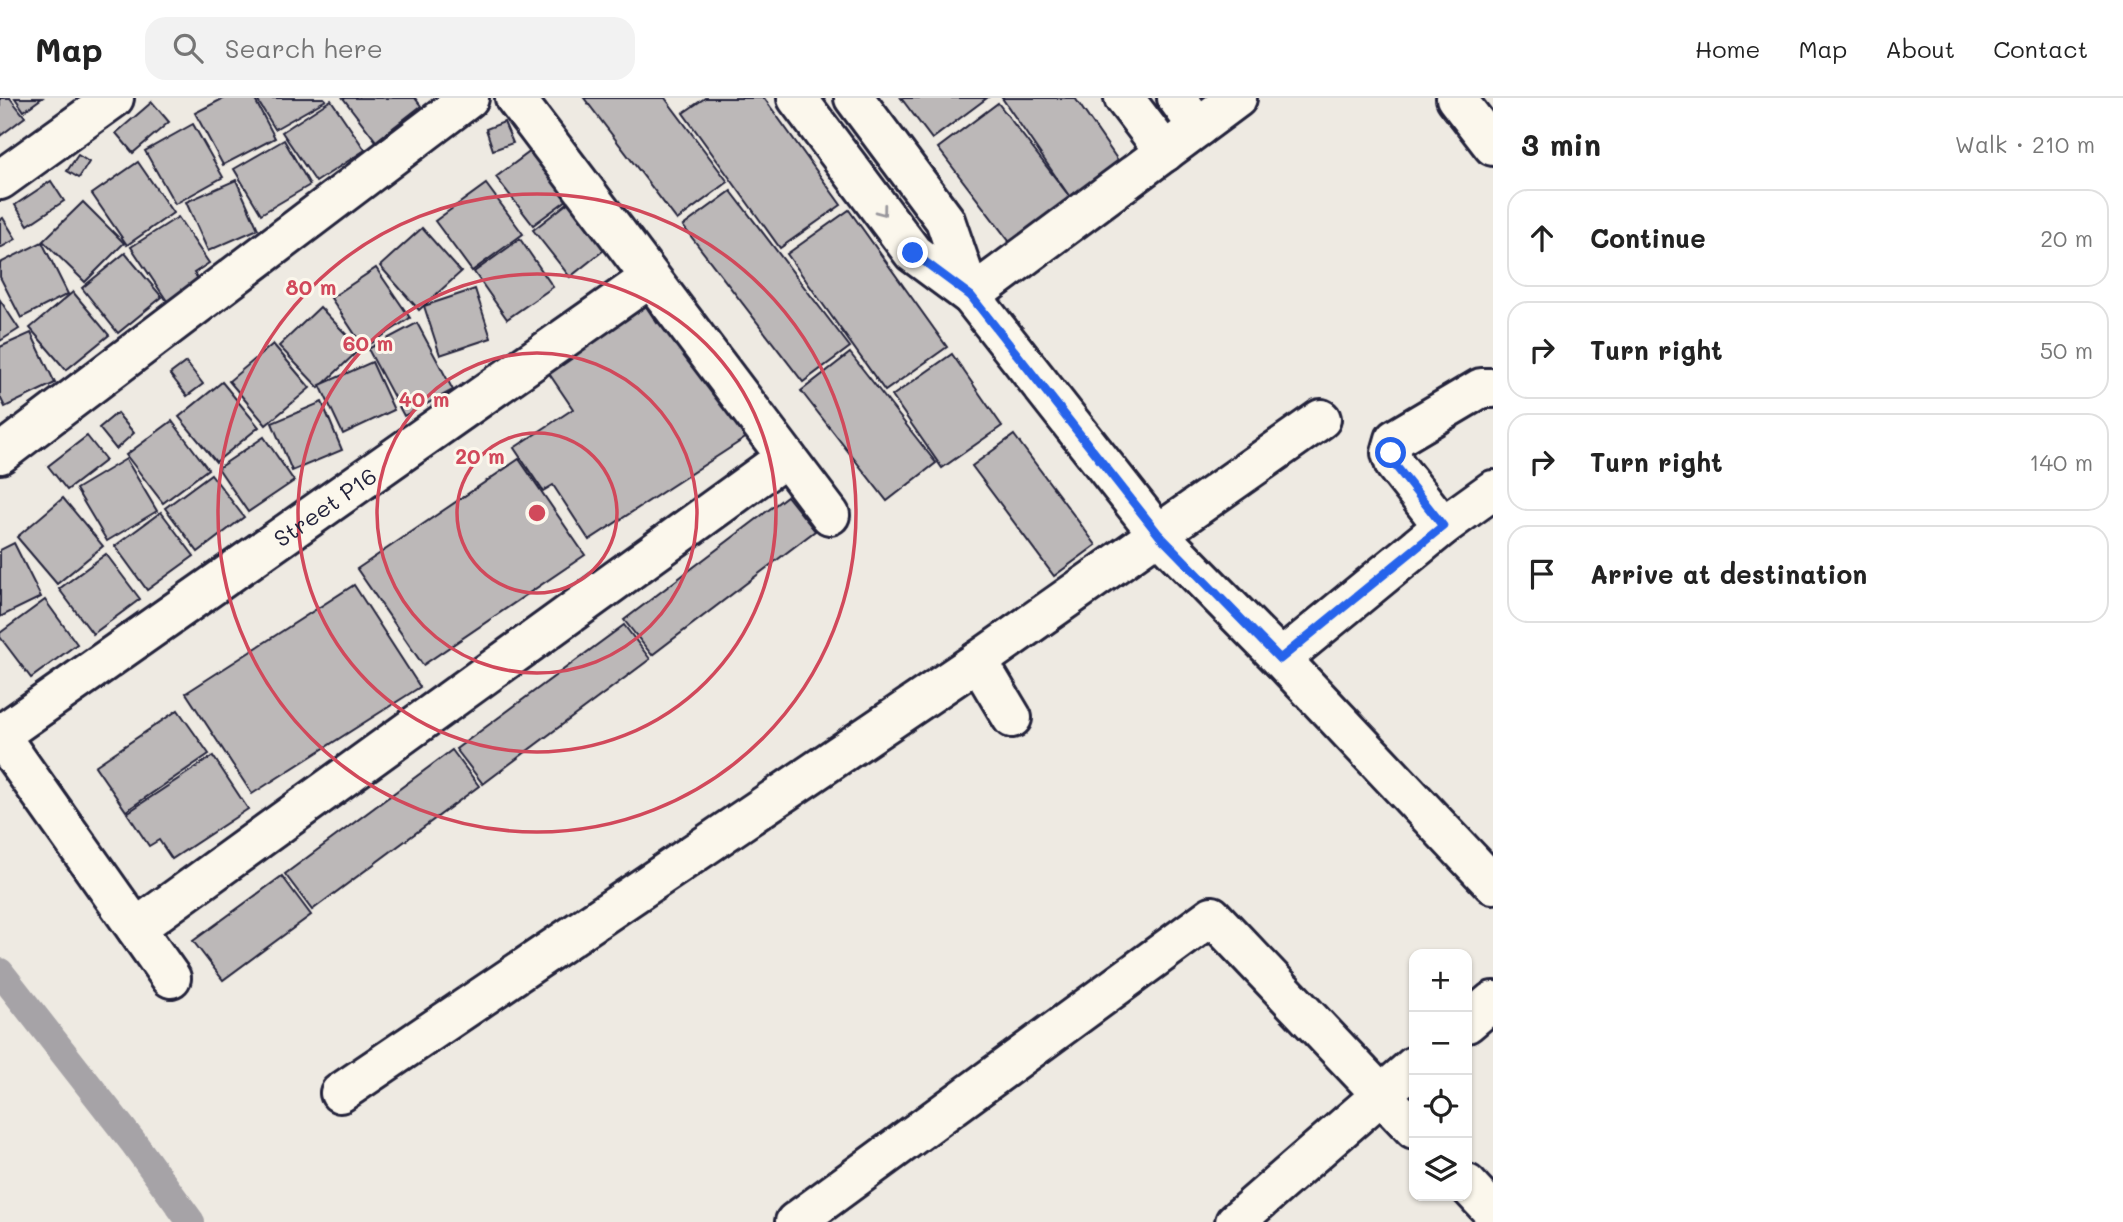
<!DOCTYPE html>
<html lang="en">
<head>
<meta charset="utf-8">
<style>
	:root { --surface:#fff; --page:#f2f2f2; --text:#222; --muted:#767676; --line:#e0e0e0 }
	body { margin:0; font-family:Mali,sans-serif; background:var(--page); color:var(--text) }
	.controls { position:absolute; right:21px; bottom:21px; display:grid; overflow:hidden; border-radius:14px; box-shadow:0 2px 5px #0004 }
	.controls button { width:63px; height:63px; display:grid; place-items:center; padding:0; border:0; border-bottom:2px solid var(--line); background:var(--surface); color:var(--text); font:35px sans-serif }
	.stop { position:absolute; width:21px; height:21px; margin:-16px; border:5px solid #2563eb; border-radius:50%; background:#fff }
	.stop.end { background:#2563eb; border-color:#fff; box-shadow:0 2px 7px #0008 }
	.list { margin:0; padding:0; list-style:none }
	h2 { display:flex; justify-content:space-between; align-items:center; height:91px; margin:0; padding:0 28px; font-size:30px }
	h2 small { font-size:23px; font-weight:400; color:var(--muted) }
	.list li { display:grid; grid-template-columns:46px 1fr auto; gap:21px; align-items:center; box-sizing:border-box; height:98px; margin:0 14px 14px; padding:0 14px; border:2px solid var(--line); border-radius:21px }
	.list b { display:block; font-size:26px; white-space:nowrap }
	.list em { font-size:23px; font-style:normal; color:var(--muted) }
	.icon { flex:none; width:38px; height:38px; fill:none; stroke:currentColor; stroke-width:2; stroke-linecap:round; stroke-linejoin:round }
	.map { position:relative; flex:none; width:1493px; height:1124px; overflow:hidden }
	header { display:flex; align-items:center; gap:42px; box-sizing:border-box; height:98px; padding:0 35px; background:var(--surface); border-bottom:2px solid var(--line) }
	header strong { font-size:33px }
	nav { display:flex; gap:38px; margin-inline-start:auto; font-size:24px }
	.search { width:490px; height:63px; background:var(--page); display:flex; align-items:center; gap:18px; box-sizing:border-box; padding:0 24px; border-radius:21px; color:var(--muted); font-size:26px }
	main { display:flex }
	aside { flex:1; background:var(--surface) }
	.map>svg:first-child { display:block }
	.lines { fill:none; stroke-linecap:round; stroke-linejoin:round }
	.canal { stroke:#a6a3a7; stroke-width:28 }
	.building { fill:#bcb8b8; stroke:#22223b; stroke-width:2 }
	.minor-casing { stroke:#22223b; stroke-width:44 }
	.minor { stroke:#fbf7ec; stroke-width:38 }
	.oneway { stroke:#99979c }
	.route { stroke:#2563eb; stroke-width:9 }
	.ring { fill:none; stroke:#d1495b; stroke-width:3.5 }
	.labels { text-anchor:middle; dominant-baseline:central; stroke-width:6; stroke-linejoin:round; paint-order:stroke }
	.street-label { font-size:23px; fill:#22223b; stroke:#fbf7ec }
	.centre { fill:#d1495b; stroke:#fbf7ec; stroke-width:3.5 }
	.ring-label { font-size:21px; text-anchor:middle; font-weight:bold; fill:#d1495b; stroke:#fbf7ec; stroke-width:6; stroke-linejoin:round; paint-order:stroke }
</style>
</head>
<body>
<header>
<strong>Map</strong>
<div class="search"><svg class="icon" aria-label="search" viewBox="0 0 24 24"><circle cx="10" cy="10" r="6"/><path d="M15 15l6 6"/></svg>Search here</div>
<nav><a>Home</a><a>Map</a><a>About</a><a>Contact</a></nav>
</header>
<main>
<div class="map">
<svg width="1493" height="1124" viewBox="0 0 1493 1124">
	<rect width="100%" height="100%" fill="#eeeae2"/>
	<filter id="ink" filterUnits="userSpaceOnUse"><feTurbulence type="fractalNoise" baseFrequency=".0143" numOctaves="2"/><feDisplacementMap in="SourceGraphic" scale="14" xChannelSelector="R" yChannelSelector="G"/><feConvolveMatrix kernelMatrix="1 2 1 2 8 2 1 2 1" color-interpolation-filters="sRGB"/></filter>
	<g filter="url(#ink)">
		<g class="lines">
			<path class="canal" d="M 0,874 L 133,1044 L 191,1124"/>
		</g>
		<g class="building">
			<path d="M 0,0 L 10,0 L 25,19 L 0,38 Z"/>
			<path d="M 15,0 L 42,0 L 24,13 Z"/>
			<path d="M 224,0 L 254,0 L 275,40 L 223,67 L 195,15 Z"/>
			<path d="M 256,0 L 324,0 L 326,2 L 275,31 Z"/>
			<path d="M 343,0 L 415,0 L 421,8 L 376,43 Z"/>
			<path d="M 584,0 L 665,0 L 728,84 L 677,122 Z"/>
			<path d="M 705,0 L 764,0 L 841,107 L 780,150 L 683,15 Z"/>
			<path d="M 901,0 L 987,0 L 932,41 Z"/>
			<path d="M 1002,0 L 1075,0 L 1126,74 L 1076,108 Z"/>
			<path d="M 331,2 L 365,52 L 316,84 L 282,34 Z"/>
			<path d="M 152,4 L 169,24 L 133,55 L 116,35 Z"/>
			<path d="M 998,5 L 1079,111 L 1019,156 L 938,50 Z"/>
			<path d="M 504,24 L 513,45 L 493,52 L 486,31 Z"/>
			<path d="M 193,26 L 223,79 L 175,106 L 145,53 Z"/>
			<path d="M 284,42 L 310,87 L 261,116 L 234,71 Z"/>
			<path d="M 543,44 L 579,93 L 533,127 L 496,79 Z"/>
			<path d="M 78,57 L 89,64 L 79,80 L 67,73 Z"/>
			<path d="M 138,64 L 173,115 L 127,147 L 92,96 Z"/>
			<path d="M 236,82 L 258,131 L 208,153 L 186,104 Z"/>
			<path d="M 51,83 L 64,103 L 28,127 L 15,107 Z"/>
			<path d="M 486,86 L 523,136 L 472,173 L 435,123 Z"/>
			<path d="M 731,93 L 850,249 L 803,284 L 683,128 Z"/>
			<path d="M 578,97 L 614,144 L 570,179 L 533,132 Z"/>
			<path d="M 83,104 L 124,145 L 85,184 L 43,143 Z"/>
			<path d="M 849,112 L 947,249 L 885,293 L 787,156 Z"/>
			<path d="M 178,119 L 209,165 L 194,175 L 199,182 L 167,203 L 131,149 Z"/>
			<path d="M 3,120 L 16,141 L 0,150 L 0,122 Z"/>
			<path d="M 422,130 L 461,174 L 419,212 L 380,168 Z"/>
			<path d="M 520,141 L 553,189 L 507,221 L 474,174 Z"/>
			<path d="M 42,144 L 68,196 L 21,220 L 0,179 L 0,165 Z"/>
			<path d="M 125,155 L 162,199 L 118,235 L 82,190 Z"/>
			<path d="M 376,170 L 410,220 L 364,250 L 331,200 Z"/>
			<path d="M 475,191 L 491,240 L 440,257 L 424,208 Z"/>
			<path d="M 73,194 L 109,237 L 66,272 L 30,230 Z"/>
			<path d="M 0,202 L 19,231 L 0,243 Z"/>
			<path d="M 643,204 L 657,225 L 673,214 L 753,335 L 589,442 L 553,387 L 543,393 L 514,350 L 573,311 L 546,271 Z"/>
			<path d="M 320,209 L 360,251 L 319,290 L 279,248 Z"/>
			<path d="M 417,225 L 453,292 L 404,318 L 368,251 Z"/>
			<path d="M 31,235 L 55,285 L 5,309 L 0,299 L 0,249 Z"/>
			<path d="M 273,246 L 310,290 L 266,327 L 229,283 Z"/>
			<path d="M 850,255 L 936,365 L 887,403 L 801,293 Z"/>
			<path d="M 952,256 L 1002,328 L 942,370 L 892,298 Z"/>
			<path d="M 186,264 L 203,286 L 187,298 L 170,276 Z"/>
			<path d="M 372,264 L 394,312 L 343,336 L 320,287 Z"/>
			<path d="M 222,284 L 259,329 L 216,364 L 179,319 Z"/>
			<path d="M 322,304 L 342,352 L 292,373 L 272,325 Z"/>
			<path d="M 117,315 L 134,335 L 116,351 L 99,330 Z"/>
			<path d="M 172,323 L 208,371 L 163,405 L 126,357 Z"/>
			<path d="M 1014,337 L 1096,447 L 1054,478 L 972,368 Z"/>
			<path d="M 87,338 L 106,362 L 67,392 L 48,368 Z"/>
			<path d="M 264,339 L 294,383 L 248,414 L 218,370 Z"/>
			<path d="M 126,361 L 157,413 L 107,443 L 76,391 Z"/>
			<path d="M 519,361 L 585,457 L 423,567 L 357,471 Z"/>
			<path d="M 211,376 L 244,419 L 198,454 L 165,410 Z"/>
			<path d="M 787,398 L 815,433 L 652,557 L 624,522 Z"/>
			<path d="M 63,400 L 103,448 L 57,486 L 17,439 Z"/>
			<path d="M 161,414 L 194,458 L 147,492 L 115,448 Z"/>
			<path d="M 14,445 L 41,499 L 0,519 L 0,452 Z"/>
			<path d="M 106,456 L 140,501 L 93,536 L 59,491 Z"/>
			<path d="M 354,487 L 420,589 L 252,696 L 186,595 Z"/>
			<path d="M 45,502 L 77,546 L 31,580 L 0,539 L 0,535 Z"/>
			<path d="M 624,527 L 650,561 L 483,686 L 456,651 Z"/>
			<path d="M 178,612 L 209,656 L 126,713 L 95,668 Z"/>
			<path d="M 452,652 L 479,688 L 312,812 L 285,776 Z"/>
			<path d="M 213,658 L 248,711 L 172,761 L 159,742 L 149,748 L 127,715 Z"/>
			<path d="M 282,778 L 311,817 L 223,882 L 193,843 Z"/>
		</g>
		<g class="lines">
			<defs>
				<g id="minor">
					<path d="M 515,0 L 830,417"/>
					<path d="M 797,0 L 913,155 L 971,198 L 1159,437 L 1281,561 L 1493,786"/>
					<path d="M 854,0 L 945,122 L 971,198"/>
					<path d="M 1124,0 L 1165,54"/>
					<path d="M 1177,0 L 1198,29"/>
					<path d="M 1456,0 L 1493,48"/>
					<path d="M 0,82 L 114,0"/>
					<path d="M 971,198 L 1237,0"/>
					<path d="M 0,356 L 469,0"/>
					<path d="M 1443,428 L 1395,367 L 1391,355 L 1395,341 L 1481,290 L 1493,290"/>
					<path d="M 1281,561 L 1443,428 L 1493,392"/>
					<path d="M 978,563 L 1012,620"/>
					<path id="s1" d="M 0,637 L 650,180"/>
					<path d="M 0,638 L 171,880"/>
					<path d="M 136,830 L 786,359"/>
					<path d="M 1467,925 L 1493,903"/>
					<path d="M 340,995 L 978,563 L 1321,321"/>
					<path d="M 1467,1086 L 1493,1114"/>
					<path d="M 795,1124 L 1212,818 L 1414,1031"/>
					<path d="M 1235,1124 L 1414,968"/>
				</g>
			</defs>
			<use href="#minor" class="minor-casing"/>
			<use href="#minor" class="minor"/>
		</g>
		<defs><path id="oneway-chevron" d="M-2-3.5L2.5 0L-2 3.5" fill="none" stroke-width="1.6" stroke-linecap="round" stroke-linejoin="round" transform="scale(1.75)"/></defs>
		<use class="oneway" href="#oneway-chevron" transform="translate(882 113) rotate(53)"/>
	</g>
	<g class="lines" filter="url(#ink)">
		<path class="route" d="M 913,155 L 971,198 L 1159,437 L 1280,561 L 1443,428 L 1395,367 L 1391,355"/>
	</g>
	<g class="ring">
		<circle cx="537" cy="415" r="80"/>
		<circle cx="537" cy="415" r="160"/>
		<circle cx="537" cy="415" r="239"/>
		<circle cx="537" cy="415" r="319"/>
	</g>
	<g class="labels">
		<g class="street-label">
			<text stroke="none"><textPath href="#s1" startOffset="397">Street P16</textPath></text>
		</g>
	</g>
	<circle cx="537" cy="415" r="10" class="centre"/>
	<g class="ring-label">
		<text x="311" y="197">80 m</text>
		<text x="368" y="253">60 m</text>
		<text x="424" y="309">40 m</text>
		<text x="480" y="366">20 m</text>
	</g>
</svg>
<div class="controls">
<button>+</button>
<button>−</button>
<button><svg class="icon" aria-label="locate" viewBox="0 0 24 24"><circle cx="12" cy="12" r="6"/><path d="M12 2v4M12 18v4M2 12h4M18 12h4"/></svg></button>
<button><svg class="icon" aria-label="layers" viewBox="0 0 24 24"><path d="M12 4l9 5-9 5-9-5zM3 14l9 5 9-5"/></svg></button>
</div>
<div class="stop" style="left:1391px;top:355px"></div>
<div class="stop end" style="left:913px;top:155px"></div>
</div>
<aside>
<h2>3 min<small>Walk · 210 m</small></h2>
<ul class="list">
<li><svg class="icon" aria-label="ahead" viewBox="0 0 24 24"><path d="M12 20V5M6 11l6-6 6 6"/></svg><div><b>Continue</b></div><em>20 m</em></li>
<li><svg class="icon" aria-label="right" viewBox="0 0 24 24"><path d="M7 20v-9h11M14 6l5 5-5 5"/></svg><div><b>Turn right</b></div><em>50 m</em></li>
<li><svg class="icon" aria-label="right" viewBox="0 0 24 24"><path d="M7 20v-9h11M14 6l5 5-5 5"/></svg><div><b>Turn right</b></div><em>140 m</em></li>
<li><svg class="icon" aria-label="arrive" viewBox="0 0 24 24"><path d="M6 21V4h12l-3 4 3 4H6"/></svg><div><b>Arrive at destination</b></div></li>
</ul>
</aside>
</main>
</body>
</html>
